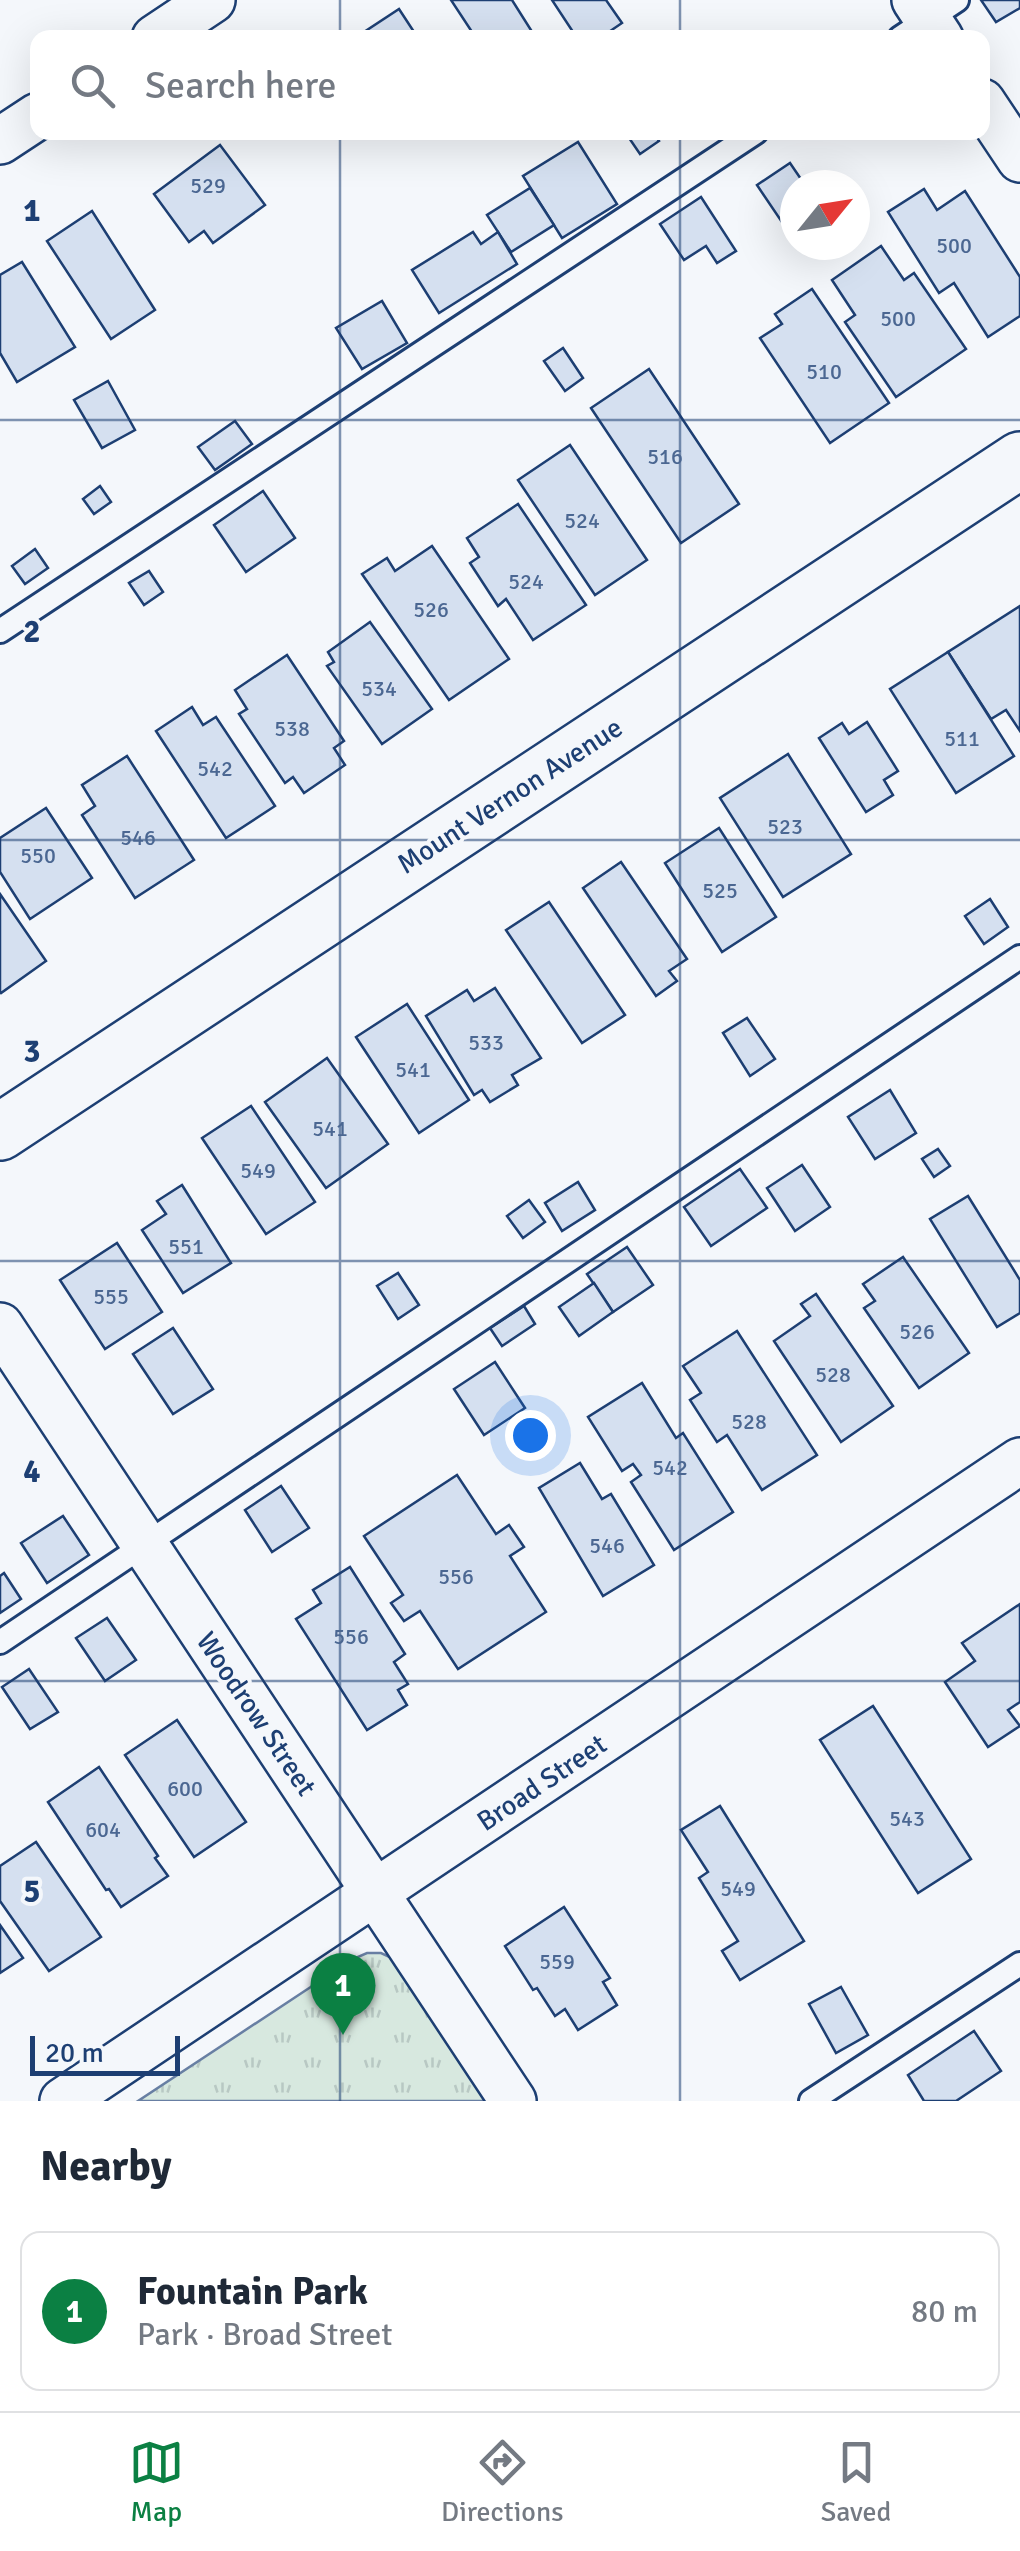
<!DOCTYPE html>
<html lang="en">
<head>
<meta charset="utf-8">
<style>
	:root { --surface:#fff; --page:#f6f6f7; --text:#1f2937; --muted:#747a83; --line:#e0e1e3; --accent:#0b8043 }
	body { margin:0; font-family:Signika,sans-serif; background:var(--page); color:var(--text) }
	.compass { position:absolute; left:780px; top:170px; width:90px; height:90px; border-radius:50%; background:var(--surface); box-shadow:0 10px 40px #0002; rotate:60deg }
	.scale { position:absolute; left:30px; bottom:25px; width:150px; box-sizing:border-box; padding-left:10px; border:5px solid #1d3f73; border-top:0; font-size:28px; line-height:35px; white-space:nowrap; color:#1d3f73; -webkit-text-stroke:8px #f4f7fb; paint-order:stroke }
	.you { position:absolute; left:530px; top:1435px; width:35px; height:35px; margin:-25px; border:8px solid #fff; border-radius:50%; background:#1a73e8; box-shadow:0 0 0 15px #1a73e833 }
	.badge { display:grid; place-items:center; width:65px; height:65px; border-radius:50%; background:var(--accent); color:#fff; font-size:32px; font-weight:700 }
	.pin { position:absolute; translate:-50% -82px; filter:drop-shadow(0 2px 5px #0008) }
	.pin::after { content:''; position:absolute; top:52px; width:35px; height:30px; background:inherit; clip-path:polygon(0 0,100% 0,50% 100%) }
	.list { margin:0; padding:0; list-style:none }
	h2 { display:flex; justify-content:space-between; align-items:center; height:130px; margin:0; padding:0 40px; font-size:42px }
	h2 small { font-size:32px; font-weight:400; color:var(--muted) }
	.list li { display:grid; grid-template-columns:65px 1fr auto; gap:30px; align-items:center; box-sizing:border-box; height:160px; margin:0 20px 20px; padding:0 20px; border:2px solid var(--line); border-radius:20px }
	.list b { display:block; font-size:38px; white-space:nowrap }
	.list p { margin:0; font-size:32px; white-space:nowrap; color:var(--muted) }
	.list em { font-size:32px; font-style:normal; color:var(--muted) }
	.icon { flex:none; width:55px; height:55px; fill:none; stroke:currentColor; stroke-width:2; stroke-linecap:round; stroke-linejoin:round }
	.map { position:relative; flex:none; width:1020px; height:2101px; overflow:hidden }
	.search { position:absolute; background:var(--surface); box-shadow:0 10px 40px #0002; left:30px; right:30px; top:30px; height:110px; display:flex; align-items:center; gap:25px; box-sizing:border-box; padding:0 35px; border-radius:20px; color:var(--muted); font-size:38px }
	.sheet { height:310px; background:var(--surface) }
	nav { display:flex; justify-content:space-around; align-items:center; box-sizing:border-box; height:140px; border-top:2px solid var(--line); background:var(--surface); font-size:28px; color:var(--muted) }
	nav a { display:grid; justify-items:center; gap:5px }
	nav .on { color:var(--accent) }
	.map>svg:first-child { display:block }
	.park { fill:url(#park-tufts); stroke:#687fa3; stroke-width:2.5 }
	.building { fill:#d5e0f0; stroke:#1d3f73; stroke-width:2.5 }
	.lines { fill:none; stroke-linecap:round; stroke-linejoin:round }
	.lane-casing { stroke:#1d3f73; stroke-width:28 }
	.street-casing { stroke:#1d3f73; stroke-width:50 }
	.secondary-casing { stroke:#1d3f73; stroke-width:60 }
	.lane { stroke:#f4f7fb; stroke-width:22 }
	.street { stroke:#f4f7fb; stroke-width:45 }
	.secondary { stroke:#f4f7fb; stroke-width:55 }
	.grid { fill:none; stroke:#1d3f73; stroke-width:2.5; stroke-opacity:0.55 }
	.labels { text-anchor:middle; dominant-baseline:central; stroke-width:8; stroke-linejoin:round; paint-order:stroke }
	.number-label { font-size:22px; fill:#4b6792 }
	.street-label { font-size:28px; fill:#1d3f73; stroke:#f4f7fb }
	.grid-label { font-size:32px; text-anchor:middle; font-weight:bold; fill:#1d3f73; stroke:#f4f7fb; stroke-width:8; stroke-linejoin:round; paint-order:stroke }
</style>
</head>
<body>
<div class="map">
<svg width="1020" height="2101" viewBox="0 0 1020 2101">
	<defs>
		<pattern id="park-tufts" width="24" height="20" patternUnits="userSpaceOnUse" patternTransform="scale(2.5)"><rect width="24" height="20" fill="#d7e8df"/><path d="M3 7l-1-3M5 7V3M7 7l1-3M15 17l-1-3M17 17v-4M19 17l1-3" fill="none" stroke="#b8c8c3"/></pattern>
	</defs>
	<rect width="100%" height="100%" fill="#f4f7fb"/>
	<path class="park" d="M 367,1953 L 381,1953 L 394,1959 L 492,2101 L 138,2101 L 353,1959 Z"/>
	<g class="building">
		<path d="M 451,0 L 512,0 L 536,38 L 476,38 Z"/>
		<path d="M 552,0 L 606,0 L 622,23 L 600,38 L 577,38 Z"/>
		<path d="M 981,0 L 1020,0 L 1020,8 L 996,22 Z"/>
		<path d="M 399,9 L 418,38 L 359,38 L 358,36 Z"/>
		<path d="M 625,132 L 653,132 L 659,141 L 640,154 Z"/>
		<path d="M 578,142 L 617,204 L 562,238 L 523,176 Z"/>
		<path d="M 220,145 L 265,205 L 213,243 L 204,231 L 189,242 L 154,194 Z"/>
		<path d="M 790,163 L 805,185 L 795,185 L 795,230 L 790,234 L 757,185 Z"/>
		<path d="M 530,188 L 554,225 L 511,252 L 487,215 Z"/>
		<path d="M 924,189 L 937,210 L 965,191 L 1020,277 L 1020,316 L 988,337 L 954,283 L 939,293 L 888,212 Z"/>
		<path d="M 701,197 L 736,251 L 717,263 L 706,246 L 684,260 L 660,224 Z"/>
		<path d="M 92,211 L 155,310 L 111,339 L 47,241 Z"/>
		<path d="M 473,232 L 481,244 L 498,232 L 517,264 L 439,313 L 412,270 Z"/>
		<path d="M 881,246 L 904,280 L 914,273 L 966,349 L 896,397 L 845,322 L 855,315 L 832,280 Z"/>
		<path d="M 22,262 L 75,347 L 17,382 L 0,353 L 0,275 Z"/>
		<path d="M 812,289 L 889,403 L 830,443 L 760,338 L 782,324 L 775,314 Z"/>
		<path d="M 382,301 L 407,343 L 362,369 L 336,328 Z"/>
		<path d="M 563,348 L 583,378 L 565,391 L 544,361 Z"/>
		<path d="M 649,369 L 739,504 L 681,543 L 591,408 Z"/>
		<path d="M 108,381 L 135,430 L 102,448 L 74,400 Z"/>
		<path d="M 235,421 L 252,444 L 215,470 L 198,447 Z"/>
		<path d="M 570,445 L 647,560 L 595,595 L 518,480 Z"/>
		<path d="M 100,486 L 111,502 L 94,514 L 83,499 Z"/>
		<path d="M 263,491 L 295,538 L 246,572 L 214,525 Z"/>
		<path d="M 518,504 L 586,605 L 533,640 L 506,599 L 498,606 L 470,563 L 479,557 L 467,538 Z"/>
		<path d="M 432,546 L 509,659 L 449,700 L 362,574 L 387,558 L 395,571 Z"/>
		<path d="M 35,549 L 48,568 L 25,584 L 12,566 Z"/>
		<path d="M 149,571 L 163,592 L 144,605 L 129,583 Z"/>
		<path d="M 1020,606 L 1020,731 L 1006,710 L 991,719 L 948,652 Z"/>
		<path d="M 370,622 L 432,709 L 382,744 L 327,666 L 334,662 L 328,652 Z"/>
		<path d="M 948,652 L 1014,756 L 956,793 L 890,689 Z"/>
		<path d="M 287,655 L 344,741 L 334,748 L 345,765 L 304,793 L 293,777 L 285,783 L 239,714 L 247,709 L 235,690 Z"/>
		<path d="M 192,707 L 203,725 L 216,717 L 275,806 L 226,838 L 156,731 Z"/>
		<path d="M 867,722 L 898,771 L 884,780 L 893,795 L 866,812 L 819,738 L 842,723 L 849,734 Z"/>
		<path d="M 788,754 L 851,854 L 783,897 L 720,798 Z"/>
		<path d="M 127,756 L 194,860 L 135,898 L 82,815 L 95,806 L 82,785 Z"/>
		<path d="M 46,808 L 92,878 L 30,919 L 0,872 L 0,838 Z"/>
		<path d="M 719,828 L 776,917 L 722,952 L 665,863 Z"/>
		<path d="M 621,862 L 687,959 L 669,971 L 677,981 L 656,996 L 583,888 Z"/>
		<path d="M 0,894 L 46,961 L 1,993 L 0,992 Z"/>
		<path d="M 990,899 L 1008,927 L 984,944 L 965,916 Z"/>
		<path d="M 549,902 L 625,1015 L 582,1043 L 506,930 Z"/>
		<path d="M 495,988 L 541,1058 L 512,1075 L 518,1085 L 490,1102 L 482,1090 L 474,1095 L 426,1016 L 467,990 L 474,1001 Z"/>
		<path d="M 407,1004 L 469,1100 L 419,1133 L 356,1037 Z"/>
		<path d="M 747,1018 L 775,1059 L 750,1076 L 723,1033 Z"/>
		<path d="M 327,1058 L 388,1144 L 326,1188 L 265,1102 Z"/>
		<path d="M 890,1090 L 916,1133 L 875,1159 L 848,1117 Z"/>
		<path d="M 251,1106 L 315,1202 L 266,1234 L 202,1138 Z"/>
		<path d="M 938,1149 L 950,1166 L 934,1177 L 922,1159 Z"/>
		<path d="M 802,1165 L 830,1207 L 795,1231 L 767,1188 Z"/>
		<path d="M 740,1169 L 767,1208 L 711,1246 L 684,1207 Z"/>
		<path d="M 578,1182 L 595,1210 L 562,1231 L 545,1203 Z"/>
		<path d="M 182,1185 L 231,1263 L 183,1293 L 142,1230 L 166,1214 L 157,1201 Z"/>
		<path d="M 968,1196 L 1020,1280 L 1020,1313 L 997,1327 L 930,1219 Z"/>
		<path d="M 529,1200 L 545,1222 L 523,1238 L 507,1216 Z"/>
		<path d="M 117,1243 L 162,1312 L 105,1349 L 60,1280 Z"/>
		<path d="M 627,1247 L 653,1285 L 613,1312 L 587,1274 Z"/>
		<path d="M 903,1257 L 969,1353 L 919,1388 L 864,1308 L 875,1301 L 863,1284 Z"/>
		<path d="M 398,1273 L 419,1305 L 398,1319 L 377,1286 Z"/>
		<path d="M 594,1283 L 613,1312 L 579,1336 L 559,1307 Z"/>
		<path d="M 816,1294 L 893,1406 L 841,1442 L 774,1341 L 810,1316 L 801,1304 Z"/>
		<path d="M 524,1306 L 535,1324 L 502,1346 L 490,1328 Z"/>
		<path d="M 173,1328 L 213,1389 L 173,1414 L 133,1354 Z"/>
		<path d="M 737,1331 L 817,1455 L 762,1490 L 727,1435 L 717,1442 L 690,1400 L 701,1393 L 683,1366 Z"/>
		<path d="M 495,1362 L 525,1408 L 484,1435 L 454,1389 Z"/>
		<path d="M 642,1383 L 676,1438 L 683,1433 L 733,1512 L 674,1550 L 631,1482 L 641,1475 L 633,1464 L 622,1471 L 588,1417 Z"/>
		<path d="M 580,1463 L 602,1499 L 611,1494 L 654,1565 L 603,1596 L 539,1488 Z"/>
		<path d="M 457,1475 L 496,1534 L 509,1525 L 524,1547 L 510,1556 L 546,1612 L 458,1669 L 420,1611 L 404,1621 L 391,1603 L 403,1595 L 364,1536 Z"/>
		<path d="M 281,1486 L 309,1528 L 272,1552 L 245,1510 Z"/>
		<path d="M 63,1516 L 89,1555 L 47,1583 L 21,1543 Z"/>
		<path d="M 350,1567 L 405,1654 L 394,1662 L 408,1684 L 398,1690 L 407,1705 L 367,1730 L 296,1619 L 321,1603 L 313,1590 Z"/>
		<path d="M 4,1573 L 21,1599 L 0,1613 L 0,1576 Z"/>
		<path d="M 1020,1604 L 1020,1702 L 1008,1710 L 1020,1726 L 988,1747 L 945,1682 L 975,1661 L 962,1643 Z"/>
		<path d="M 107,1618 L 136,1660 L 105,1681 L 76,1638 Z"/>
		<path d="M 29,1669 L 58,1712 L 30,1729 L 2,1687 Z"/>
		<path d="M 873,1706 L 971,1859 L 918,1893 L 820,1740 Z"/>
		<path d="M 177,1720 L 246,1822 L 194,1857 L 125,1755 Z"/>
		<path d="M 99,1767 L 158,1856 L 155,1858 L 168,1876 L 121,1907 L 109,1889 L 106,1890 L 48,1802 Z"/>
		<path d="M 720,1806 L 804,1941 L 740,1980 L 722,1951 L 738,1941 L 699,1878 L 708,1872 L 681,1830 Z"/>
		<path d="M 36,1842 L 101,1937 L 49,1971 L 0,1901 L 0,1866 Z"/>
		<path d="M 564,1907 L 610,1978 L 603,1982 L 617,2005 L 578,2030 L 565,2009 L 555,2016 L 537,1988 L 533,1990 L 505,1946 Z"/>
		<path d="M 0,1925 L 23,1958 L 0,1973 Z"/>
		<path d="M 841,1987 L 868,2035 L 836,2053 L 809,2004 Z"/>
		<path d="M 974,2031 L 1001,2071 L 956,2101 L 924,2101 L 908,2075 Z"/>
	</g>
	<g class="lines">
		<defs>
			<g id="lane">
				<path d="M 900,38 L 957,0"/>
				<path d="M 0,631 L 756,132"/>
				<path d="M 0,1642 L 1020,957"/>
				<path d="M 811,2101 L 1020,1964"/>
			</g>
			<g id="street">
				<path d="M 915,0 L 940,38"/>
				<path d="M 155,38 L 212,0"/>
				<path d="M 982,102 L 1020,159"/>
				<path d="M 0,141 L 38,116"/>
				<path d="M 0,1326 L 513,2101"/>
				<path d="M 63,2101 L 1020,1461"/>
			</g>
			<path id="secondary" d="M 0,1132 L 1020,460"/>
		</defs>
		<use href="#lane" class="lane-casing"/>
		<use href="#street" class="street-casing"/>
		<use href="#secondary" class="secondary-casing"/>
		<use href="#lane" class="lane"/>
		<use href="#street" class="street"/>
		<use href="#secondary" class="secondary"/>
	</g>
	<path class="grid" d="M 340,0 L 340,38M 680,0 L 680,38M 340,132 L 340,2101M 680,132 L 680,2101M 0,420 L 1020,420M 0,840 L 1020,840M 0,1261 L 1020,1261M 0,1681 L 1020,1681"/>
	<g class="labels">
		<g class="number-label">
			<text x="208" y="185">529</text>
			<text x="954" y="245">500</text>
			<text x="898" y="318">500</text>
			<text x="824" y="371">510</text>
			<text x="665" y="456">516</text>
			<text x="582" y="520">524</text>
			<text x="526" y="581">524</text>
			<text x="431" y="609">526</text>
			<text x="379" y="688">534</text>
			<text x="292" y="728">538</text>
			<text x="962" y="738">511</text>
			<text x="215" y="768">542</text>
			<text x="785" y="826">523</text>
			<text x="138" y="837">546</text>
			<text x="38" y="855">550</text>
			<text x="720" y="890">525</text>
			<text x="486" y="1042">533</text>
			<text x="413" y="1069">541</text>
			<text x="330" y="1128">541</text>
			<text x="258" y="1170">549</text>
			<text x="186" y="1246">551</text>
			<text x="111" y="1296">555</text>
			<text x="917" y="1331">526</text>
			<text x="833" y="1374">528</text>
			<text x="749" y="1421">528</text>
			<text x="670" y="1467">542</text>
			<text x="607" y="1545">546</text>
			<text x="456" y="1576">556</text>
			<text x="351" y="1636">556</text>
			<text x="185" y="1788">600</text>
			<text x="907" y="1818">543</text>
			<text x="103" y="1829">604</text>
			<text x="738" y="1888">549</text>
			<text x="557" y="1961">559</text>
		</g>
		<g class="street-label">
			<text transform="translate(510 796) rotate(-33)">Mount Vernon Avenue</text>
			<text transform="translate(256 1714) rotate(56)">Woodrow Street</text>
			<text transform="translate(542 1783) rotate(-34)">Broad Street</text>
		</g>
	</g>
	<g class="grid-label">
		<text x="32" y="221">1</text>
		<text x="32" y="642">2</text>
		<text x="32" y="1062">3</text>
		<text x="32" y="1482">4</text>
		<text x="32" y="1902">5</text>
	</g>
</svg>
<svg class="compass" viewBox="-18 -18 36 36"><path d="M0-13l5 13h-10z" fill="#e53935"/><path d="M0 13l5-13h-10z" fill="#747a83"/></svg>
<div class="scale">20 m</div>
<div class="you"></div>
<div class="pin badge" style="left:343px;top:2035px">1</div>
<div class="search"><svg class="icon" aria-label="search" viewBox="0 0 24 24"><circle cx="10" cy="10" r="6"/><path d="M15 15l6 6"/></svg>Search here</div>
</div>
<section class="sheet">
<h2>Nearby<small></small></h2>
<ul class="list">
<li><span class="badge">1</span><div><b>Fountain Park</b><p>Park · Broad Street</p></div><em>80 m</em></li>
</ul>
</section>
<nav>
<a class="on"><svg class="icon" aria-label="map" viewBox="0 0 24 24"><path d="M3 6l6-2 6 2 6-2v14l-6 2-6-2-6 2zM9 4v14M15 6v14"/></svg>Map</a>
<a><svg class="icon" aria-label="directions" viewBox="0 0 24 24"><path d="M12 3l9 9-9 9-9-9zM9 14v-3h6M13 9l2 2-2 2"/></svg>Directions</a>
<a><svg class="icon" aria-label="saved" viewBox="0 0 24 24"><path d="M7 4h10v16l-5-4-5 4z"/></svg>Saved</a>
</nav>
</body>
</html>
